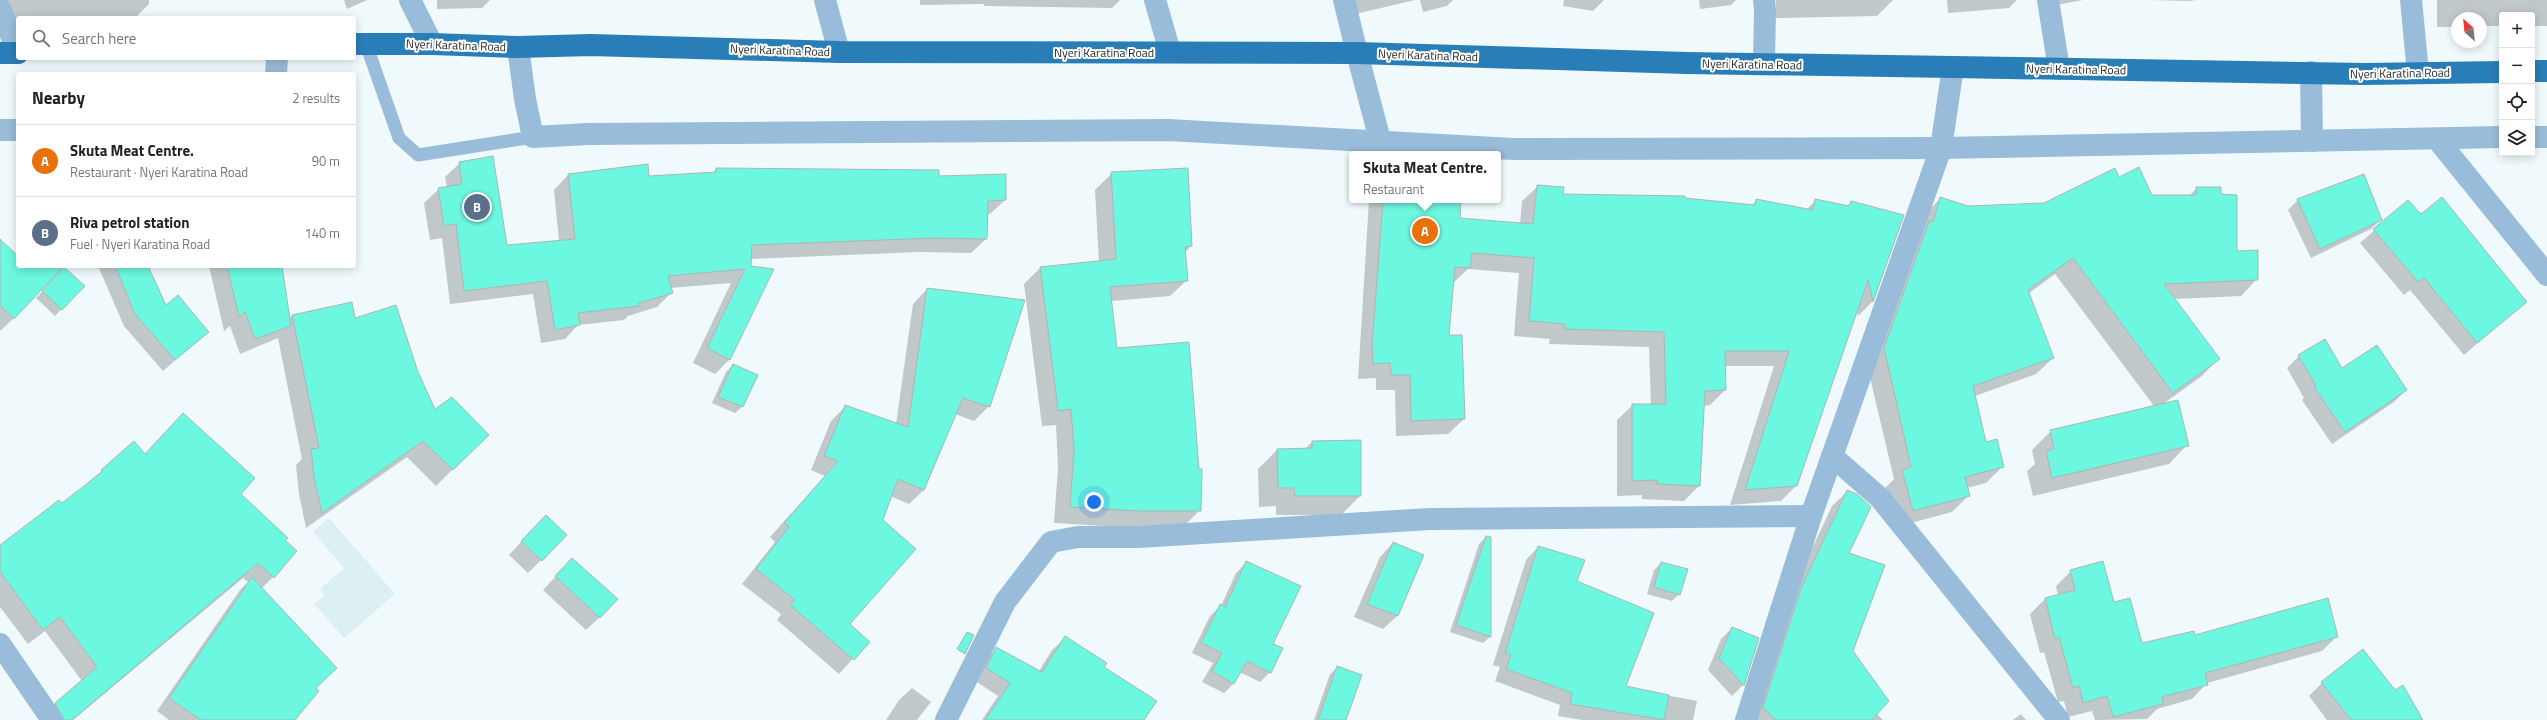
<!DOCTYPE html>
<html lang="en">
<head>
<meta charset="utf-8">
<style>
	:root { --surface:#fff; --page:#f2f2f2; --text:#222; --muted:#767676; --line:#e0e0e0; --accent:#db2777 }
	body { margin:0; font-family:"Titillium Web",sans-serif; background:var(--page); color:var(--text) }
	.controls { position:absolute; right:12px; top:12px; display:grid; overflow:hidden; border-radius:4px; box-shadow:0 2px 10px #0003 }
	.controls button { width:36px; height:36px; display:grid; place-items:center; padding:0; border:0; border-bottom:1px solid var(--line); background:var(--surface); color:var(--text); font:20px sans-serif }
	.compass { position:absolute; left:2451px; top:12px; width:36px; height:36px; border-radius:50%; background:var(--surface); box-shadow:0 2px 10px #0003; rotate:333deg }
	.you { position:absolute; left:1094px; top:502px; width:14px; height:14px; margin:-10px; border:3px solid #fff; border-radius:50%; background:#1a73e8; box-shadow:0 0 0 6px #1a73e833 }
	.badge { display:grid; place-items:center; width:26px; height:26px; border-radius:50%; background:var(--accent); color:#fff; font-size:13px; font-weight:700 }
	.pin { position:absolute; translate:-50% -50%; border:2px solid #fff; box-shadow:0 1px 4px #0006 }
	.popup { position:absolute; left:1349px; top:151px; width:152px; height:52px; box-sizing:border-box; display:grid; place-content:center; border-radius:4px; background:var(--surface); filter:drop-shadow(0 1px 3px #0005); font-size:13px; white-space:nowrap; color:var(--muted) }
	.popup b { font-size:15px; color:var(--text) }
	.popup::after { content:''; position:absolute; left:50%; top:100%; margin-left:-8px; border:8px solid transparent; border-top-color:var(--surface) }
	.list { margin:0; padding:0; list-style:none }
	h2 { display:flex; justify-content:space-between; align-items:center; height:52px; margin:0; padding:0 16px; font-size:17px }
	h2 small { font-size:13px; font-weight:400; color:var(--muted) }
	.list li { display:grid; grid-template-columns:26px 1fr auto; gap:12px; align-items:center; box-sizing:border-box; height:72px; padding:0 16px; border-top:1px solid var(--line) }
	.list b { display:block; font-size:15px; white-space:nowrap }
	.list p { margin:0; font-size:13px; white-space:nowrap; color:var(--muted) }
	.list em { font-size:13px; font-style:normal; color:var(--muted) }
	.icon { flex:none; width:22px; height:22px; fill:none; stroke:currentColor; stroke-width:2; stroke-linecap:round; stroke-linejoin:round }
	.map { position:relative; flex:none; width:2547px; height:720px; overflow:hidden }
	.search { position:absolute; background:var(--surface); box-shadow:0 2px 10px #0003; left:16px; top:16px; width:340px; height:44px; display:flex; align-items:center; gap:10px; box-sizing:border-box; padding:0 14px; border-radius:4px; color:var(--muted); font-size:15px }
	.panel { position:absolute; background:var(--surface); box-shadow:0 2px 10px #0003; left:16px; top:72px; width:340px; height:196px; border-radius:4px }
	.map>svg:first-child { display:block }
	.built { fill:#dcf0f4 }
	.shadow { fill:#0003 }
	.building { fill:#6bf7e0; stroke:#acb6b4 }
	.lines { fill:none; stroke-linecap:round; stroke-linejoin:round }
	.service { stroke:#99bcda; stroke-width:13 }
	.minor { stroke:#99bcda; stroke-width:22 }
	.tertiary { stroke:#99bcda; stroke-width:22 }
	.trunk { stroke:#2a7eb7; stroke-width:22 }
	.labels { text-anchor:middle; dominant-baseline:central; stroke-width:4; stroke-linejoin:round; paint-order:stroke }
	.street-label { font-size:12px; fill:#272b2c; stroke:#fff }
</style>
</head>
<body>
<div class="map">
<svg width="2547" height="720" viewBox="0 0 2547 720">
	<rect width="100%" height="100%" fill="#f0fafc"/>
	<path class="built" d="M 329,518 L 395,594 L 344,638 L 314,604 L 325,596 L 320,589 L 344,568 L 313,532 Z"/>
	<g class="shadow">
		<path d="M 8,0 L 149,0 L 149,4 L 135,18 L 18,18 L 18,29 L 14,30 Z"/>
		<path d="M 344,0 L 367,0 L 347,9 Z"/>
		<path d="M 437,0 L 490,0 L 482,8 L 437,9 Z"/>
		<path d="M 920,0 L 1120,0 L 1112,8 L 984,6 L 984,4 L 920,5 Z"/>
		<path d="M 1348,0 L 1415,0 L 1351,15 Z"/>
		<path d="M 1420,0 L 1453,0 L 1447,6 L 1423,12 Z"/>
		<path d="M 1564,0 L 1604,0 L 1593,11 L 1563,6 Z"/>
		<path d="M 1699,0 L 1736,0 L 1731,5 L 1700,9 Z"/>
		<path d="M 1776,0 L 1893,0 L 1877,16 L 1776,18 Z"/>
		<path d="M 1947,0 L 2017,0 L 2009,8 L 1948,13 Z"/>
		<path d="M 2055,0 L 2083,0 L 2056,5 Z"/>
		<path d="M 2150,0 L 2197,0 L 2188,1 Z"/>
		<path d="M 2437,0 L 2547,0 L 2547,26 L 2532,26 L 2532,15 L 2502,15 L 2502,26 L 2481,26 L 2481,18 L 2457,18 L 2457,27 L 2437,27 Z"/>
		<path d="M 460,163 L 506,246 L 559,241 L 554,190 L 568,175 L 649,177 L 713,173 L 716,169 L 938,177 L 1005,200 L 990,214 L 987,214 L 986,239 L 971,253 L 919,252 L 750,259 L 730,359 L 715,374 L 693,363 L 731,283 L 670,288 L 672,292 L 657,307 L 628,316 L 624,320 L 578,325 L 565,339 L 541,343 L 533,294 L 450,304 L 442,238 L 430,240 L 424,203 L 439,189 L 447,187 L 445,177 Z"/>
		<path d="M 1112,173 L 1191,246 L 1184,253 L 1187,280 L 1170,296 L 1111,301 L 1116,349 L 1200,510 L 1184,526 L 1121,527 L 1054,523 L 1058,467 L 1056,425 L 1042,426 L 1024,284 L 1040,268 L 1099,261 L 1095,190 Z"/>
		<path d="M 2118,178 L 2152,196 L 2189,196 L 2197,188 L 2220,195 L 2236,252 L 2257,279 L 2241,296 L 2174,299 L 2218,359 L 2202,376 L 2163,404 L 2187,445 L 2169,464 L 2033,496 L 2027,471 L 2035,464 L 2032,450 L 2051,431 L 2154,406 L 2055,274 L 2028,294 L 2053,358 L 2036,374 L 1975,396 L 1985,443 L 2003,466 L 1986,483 L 1967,488 L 1969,495 L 1952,512 L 1896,527 L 1885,488 L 1894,479 L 1867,365 L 1924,215 L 1941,198 L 1968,207 L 2044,204 Z"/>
		<path d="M 1538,186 L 1562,195 L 1684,199 L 1751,206 L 1757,200 L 1806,210 L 1816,200 L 1847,206 L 1851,202 L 1903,215 L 1872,302 L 1858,316 L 1857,310 L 1796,486 L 1781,501 L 1730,505 L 1774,366 L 1724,366 L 1725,390 L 1710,405 L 1704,406 L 1699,486 L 1684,501 L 1642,499 L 1642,495 L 1617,496 L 1617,420 L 1633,405 L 1651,405 L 1649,347 L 1549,344 L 1550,339 L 1514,336 L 1519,273 L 1468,269 L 1453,283 L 1448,336 L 1464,419 L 1448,434 L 1396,436 L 1395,390 L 1376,390 L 1376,378 L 1358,379 L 1369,200 L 1460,200 L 1458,219 L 1520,224 L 1522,201 Z"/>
		<path d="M 2298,200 L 2381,219 L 2371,229 L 2311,258 L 2288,210 Z"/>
		<path d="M 2408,201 L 2420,216 L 2525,302 L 2464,355 L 2410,290 L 2404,295 L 2360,243 Z"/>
		<path d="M 0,240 L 18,257 L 18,266 L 41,266 L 14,318 L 0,331 Z"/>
		<path d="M 98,266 L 147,266 L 165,307 L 208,332 L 163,371 L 124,326 Z"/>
		<path d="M 209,266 L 281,266 L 289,319 L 292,315 L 354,319 L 417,373 L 434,410 L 487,435 L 436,486 L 407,457 L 306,528 L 299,494 L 296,465 L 302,459 L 278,338 L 240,354 L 230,326 L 224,331 Z"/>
		<path d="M 64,269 L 83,286 L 55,316 L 36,298 Z"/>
		<path d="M 927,289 L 989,406 L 974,421 L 955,414 L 924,490 L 909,504 L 890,496 L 848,624 L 868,642 L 839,674 L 777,620 L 781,614 L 742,584 L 775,542 L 770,537 L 825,476 L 811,470 L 831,421 L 846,406 L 896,424 L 913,304 Z"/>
		<path d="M 2299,356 L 2342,369 L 2406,390 L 2394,402 L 2332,444 L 2302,400 L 2304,398 L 2287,368 Z"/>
		<path d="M 733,365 L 756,375 L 742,407 L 735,413 L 712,403 L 726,372 Z"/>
		<path d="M 183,414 L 240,494 L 284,541 L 273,577 L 262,588 L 315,688 L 295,718 L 297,720 L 169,720 L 157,711 L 240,590 L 248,582 L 243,578 L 73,720 L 42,720 L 41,718 L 56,703 L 82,681 L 45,631 L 28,644 L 0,607 L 0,546 L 62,505 L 134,443 L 144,455 Z"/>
		<path d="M 1360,441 L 1360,496 L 1341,515 L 1276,515 L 1276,506 L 1259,507 L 1258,469 L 1277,450 L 1305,449 L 1312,442 Z"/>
		<path d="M 1848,491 L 1852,651 L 1877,714 L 1883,720 L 1749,720 L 1786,604 L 1832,506 Z"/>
		<path d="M 533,529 L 541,560 L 528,573 L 509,555 Z"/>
		<path d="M 1486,537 L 1490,538 L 1490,637 L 1483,643 L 1450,632 L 1479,544 Z"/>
		<path d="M 1393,543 L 1423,555 L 1397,616 L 1383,629 L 1354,617 L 1380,557 Z"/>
		<path d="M 1538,547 L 1576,581 L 1624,687 L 1697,701 L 1693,720 L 1582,720 L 1558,716 L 1560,705 L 1495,681 L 1500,667 L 1493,665 L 1526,560 Z"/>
		<path d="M 1246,563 L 1272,645 L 1270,672 L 1260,682 L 1240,672 L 1234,683 L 1224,693 L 1202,682 L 1213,663 L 1192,653 L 1210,616 L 1221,606 L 1236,573 Z"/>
		<path d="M 1661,563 L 1679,594 L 1672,601 L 1647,594 L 1654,570 Z"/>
		<path d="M 2071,571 L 2113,603 L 2141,645 L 2194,636 L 2337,636 L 2322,651 L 2207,683 L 2192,699 L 2157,709 L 2147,719 L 2095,720 L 2092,711 L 2068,717 L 2064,701 L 2058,702 L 2044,652 L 2040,653 L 2030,614 L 2045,599 L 2058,595 L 2056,586 Z"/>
		<path d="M 559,573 L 600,617 L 586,630 L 543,590 Z"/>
		<path d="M 1732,628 L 1758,638 L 1743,685 L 1732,696 L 1708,670 L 1721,639 Z"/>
		<path d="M 1065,638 L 1103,667 L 1143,720 L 982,720 L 998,696 L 974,680 L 984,661 L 997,648 L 1039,671 L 1052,650 Z"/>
		<path d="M 1337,668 L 1345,720 L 1314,720 L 1330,674 Z"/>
		<path d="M 2322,683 L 2417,720 L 2327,720 L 2309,696 Z"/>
		<path d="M 912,688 L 931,702 L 917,720 L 886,720 L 899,700 Z"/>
		<path d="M 2021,714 L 2026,720 L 2013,720 Z"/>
	</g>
	<g class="building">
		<path d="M 493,156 L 507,245 L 575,239 L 568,174 L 648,164 L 649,176 L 716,172 L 716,168 L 939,170 L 939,176 L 1006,174 L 1006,200 L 988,201 L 987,239 L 934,238 L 752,245 L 751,266 L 774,269 L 730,360 L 707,348 L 745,269 L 668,276 L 673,293 L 639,303 L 639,306 L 578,313 L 580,325 L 555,330 L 547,281 L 464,291 L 456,224 L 444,226 L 438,188 L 462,184 L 459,162 Z"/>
		<path d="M 2139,167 L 2152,195 L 2196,195 L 2196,187 L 2221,187 L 2221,194 L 2237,195 L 2237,251 L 2258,250 L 2258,280 L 2164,284 L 2220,359 L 2173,393 L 2073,258 L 2028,290 L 2054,358 L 1973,386 L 1986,442 L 1997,439 L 2004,467 L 1965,477 L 1970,496 L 1913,511 L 1902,470 L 1911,467 L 1884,348 L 1929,221 L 1933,222 L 1940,197 L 1968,206 L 2044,203 L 2115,168 L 2119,177 Z"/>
		<path d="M 1188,168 L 1192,246 L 1185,247 L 1188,281 L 1110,287 L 1117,348 L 1189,342 L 1199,469 L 1202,469 L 1201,511 L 1138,511 L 1070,507 L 1074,450 L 1071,409 L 1058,411 L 1040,267 L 1116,259 L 1111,172 Z"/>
		<path d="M 2364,174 L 2382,220 L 2320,249 L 2297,199 Z"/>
		<path d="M 1537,185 L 1564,187 L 1563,194 L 1685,196 L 1685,198 L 1755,205 L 1756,199 L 1813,210 L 1815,199 L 1849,206 L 1851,201 L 1904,215 L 1873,302 L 1868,280 L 1797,486 L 1745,490 L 1789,351 L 1725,351 L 1726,390 L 1705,391 L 1700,486 L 1657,484 L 1657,480 L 1632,481 L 1632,404 L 1666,404 L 1664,332 L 1564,329 L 1565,324 L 1529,321 L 1534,258 L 1472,253 L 1470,268 L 1455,267 L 1449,335 L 1462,335 L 1465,419 L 1411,421 L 1410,375 L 1391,375 L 1390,363 L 1373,364 L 1372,345 L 1383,200 L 1461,200 L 1460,218 L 1533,224 Z"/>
		<path d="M 2442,197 L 2527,302 L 2477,343 L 2424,278 L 2418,282 L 2373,229 L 2408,200 L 2421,214 Z"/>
		<path d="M 0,239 L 18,256 L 18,266 L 64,266 L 14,319 L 0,305 Z"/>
		<path d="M 115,266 L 148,266 L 166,305 L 178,295 L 209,332 L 175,360 L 135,314 Z"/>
		<path d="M 227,266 L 282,266 L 291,326 L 255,339 L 245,312 L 239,317 Z"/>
		<path d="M 64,267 L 85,286 L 62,310 L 42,291 Z"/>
		<path d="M 927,288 L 1025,300 L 990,407 L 963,398 L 924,490 L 898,479 L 883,520 L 916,549 L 850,624 L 870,642 L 854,660 L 790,605 L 795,600 L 756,569 L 789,527 L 784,523 L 838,461 L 824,456 L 845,405 L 908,427 Z"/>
		<path d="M 352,302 L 355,318 L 396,305 L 418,372 L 435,409 L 452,397 L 489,435 L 453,470 L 423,441 L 322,513 L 314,477 L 311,449 L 319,448 L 292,315 Z"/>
		<path d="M 2325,339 L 2342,368 L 2377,345 L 2407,390 L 2345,432 L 2314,387 L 2316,386 L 2298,355 Z"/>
		<path d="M 733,364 L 758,375 L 743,407 L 718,397 Z"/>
		<path d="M 2178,400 L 2189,446 L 2052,478 L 2046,451 L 2054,449 L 2050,430 Z"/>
		<path d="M 183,413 L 255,478 L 241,494 L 288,538 L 285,540 L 297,551 L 274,578 L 258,563 L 72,720 L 64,720 L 55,703 L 97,667 L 60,617 L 43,630 L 0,572 L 0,545 L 59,500 L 62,503 L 102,472 L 101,470 L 134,441 L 145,454 Z"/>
		<path d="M 1361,440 L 1361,496 L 1295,496 L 1294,488 L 1278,488 L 1277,449 L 1312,448 L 1312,441 Z"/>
		<path d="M 1847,490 L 1857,494 L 1871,507 L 1849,553 L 1885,565 L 1853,651 L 1889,701 L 1872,720 L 1775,720 L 1763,707 L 1801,588 Z"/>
		<path d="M 546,515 L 567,535 L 542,561 L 521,541 Z"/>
		<path d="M 1486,536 L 1491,537 L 1491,637 L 1456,625 Z"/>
		<path d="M 1393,542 L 1424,555 L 1398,616 L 1367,604 Z"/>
		<path d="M 1538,546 L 1585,560 L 1577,581 L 1654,613 L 1626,686 L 1669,695 L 1664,720 L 1570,704 L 1572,693 L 1506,669 L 1511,655 L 1505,653 Z"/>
		<path d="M 572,558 L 618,599 L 600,618 L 555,576 Z"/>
		<path d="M 1246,561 L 1301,586 L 1273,644 L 1283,648 L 1271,673 L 1247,661 L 1234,684 L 1212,671 L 1222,653 L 1201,643 L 1220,604 L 1225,607 Z"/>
		<path d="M 2103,561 L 2114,602 L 2130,598 L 2142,643 L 2194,631 L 2195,635 L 2328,598 L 2338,637 L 2205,673 L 2208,685 L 2162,697 L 2163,704 L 2113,717 L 2107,696 L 2083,703 L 2079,686 L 2073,688 L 2059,637 L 2055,639 L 2045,598 L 2075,590 L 2070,570 Z"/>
		<path d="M 1661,562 L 1688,569 L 1680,595 L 1654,587 Z"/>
		<path d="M 252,577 L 337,668 L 316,688 L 319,691 L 295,720 L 201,720 L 169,698 Z"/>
		<path d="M 1732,627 L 1759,638 L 1744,686 L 1719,658 Z"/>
		<path d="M 967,632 L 974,635 L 965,654 L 957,649 Z"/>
		<path d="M 1065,636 L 1107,663 L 1104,667 L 1157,701 L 1144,720 L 985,720 L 1010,683 L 986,668 L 996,647 L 1042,672 Z"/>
		<path d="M 2363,649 L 2395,690 L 2403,685 L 2423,720 L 2351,720 L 2321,682 Z"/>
		<path d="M 1337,666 L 1362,675 L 1346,720 L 1318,720 Z"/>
	</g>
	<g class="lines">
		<path class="service" d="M 366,44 L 399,138 L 418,155 L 533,137"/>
		<g class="minor">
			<path d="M 410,0 L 432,44"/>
			<path d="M 1764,0 L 1765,10 L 1764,64"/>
			<path d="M 2048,0 L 2059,69"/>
			<path d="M 2411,0 L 2418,73"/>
			<path d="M 518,47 L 525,99 L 533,137 L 588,134 L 1168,130 L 1513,149 L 1941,148 L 2502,137"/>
			<path d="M 1357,53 L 1380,140"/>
			<path d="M 2311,72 L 2312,141"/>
			<path d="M 276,74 L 277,58"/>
			<path d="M 0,130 L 18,130"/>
			<path d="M 2532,137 L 2547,137"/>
			<path d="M 2437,139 L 2547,275"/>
			<path d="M 1832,456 L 1880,498 L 2059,720"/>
			<path d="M 0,644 L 52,720"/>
			<path d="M 946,720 L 1005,602 L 1051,542 L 1078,537 L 1138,537 L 1430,519 L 1811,516"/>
			<path d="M 1746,720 L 1811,516 L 1941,148 L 1953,67"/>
		</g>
		<g class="tertiary">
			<path d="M 825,0 L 839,52"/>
			<path d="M 1155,0 L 1170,52"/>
			<path d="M 1344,0 L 1357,53"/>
			<path d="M 0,8 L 18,53"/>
		</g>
		<g class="trunk">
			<path d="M 354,44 L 432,44 L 518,47 L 591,45 L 839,52 L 1357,53 L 1687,63 L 1953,67 L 2365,74 L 2502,72"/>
			<path d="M 0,53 L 18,53"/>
			<path d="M 2532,71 L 2547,71"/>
		</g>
	</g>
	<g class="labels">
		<g class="street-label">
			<text transform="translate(456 45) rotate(2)">Nyeri Karatina Road</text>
			<text transform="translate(780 50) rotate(2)">Nyeri Karatina Road</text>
			<text x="1104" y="52">Nyeri Karatina Road</text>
			<text transform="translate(1428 55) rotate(2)">Nyeri Karatina Road</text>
			<text transform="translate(1752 64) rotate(1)">Nyeri Karatina Road</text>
			<text transform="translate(2076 69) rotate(1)">Nyeri Karatina Road</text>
			<text transform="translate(2400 73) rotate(-1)">Nyeri Karatina Road</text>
		</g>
	</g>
</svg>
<div class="controls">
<button>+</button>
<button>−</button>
<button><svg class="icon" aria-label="locate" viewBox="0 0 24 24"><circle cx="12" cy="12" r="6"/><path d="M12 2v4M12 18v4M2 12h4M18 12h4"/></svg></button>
<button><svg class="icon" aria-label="layers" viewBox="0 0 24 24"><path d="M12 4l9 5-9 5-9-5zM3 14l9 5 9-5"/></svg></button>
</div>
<svg class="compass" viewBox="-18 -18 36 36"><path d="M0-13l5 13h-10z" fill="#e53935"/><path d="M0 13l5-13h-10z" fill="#767676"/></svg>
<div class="you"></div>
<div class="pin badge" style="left:1425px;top:231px;background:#e8710a">A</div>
<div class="popup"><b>Skuta Meat Centre.</b>Restaurant</div>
<div class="pin badge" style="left:477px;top:207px;background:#5c6f8a">B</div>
<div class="search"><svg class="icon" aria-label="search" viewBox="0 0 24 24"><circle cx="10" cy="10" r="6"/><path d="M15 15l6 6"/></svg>Search here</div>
<section class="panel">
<h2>Nearby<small>2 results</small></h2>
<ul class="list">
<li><span class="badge" style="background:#e8710a">A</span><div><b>Skuta Meat Centre.</b><p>Restaurant · Nyeri Karatina Road</p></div><em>90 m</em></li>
<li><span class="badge" style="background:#5c6f8a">B</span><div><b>Riva petrol station</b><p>Fuel · Nyeri Karatina Road</p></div><em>140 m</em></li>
</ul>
</section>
</div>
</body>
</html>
